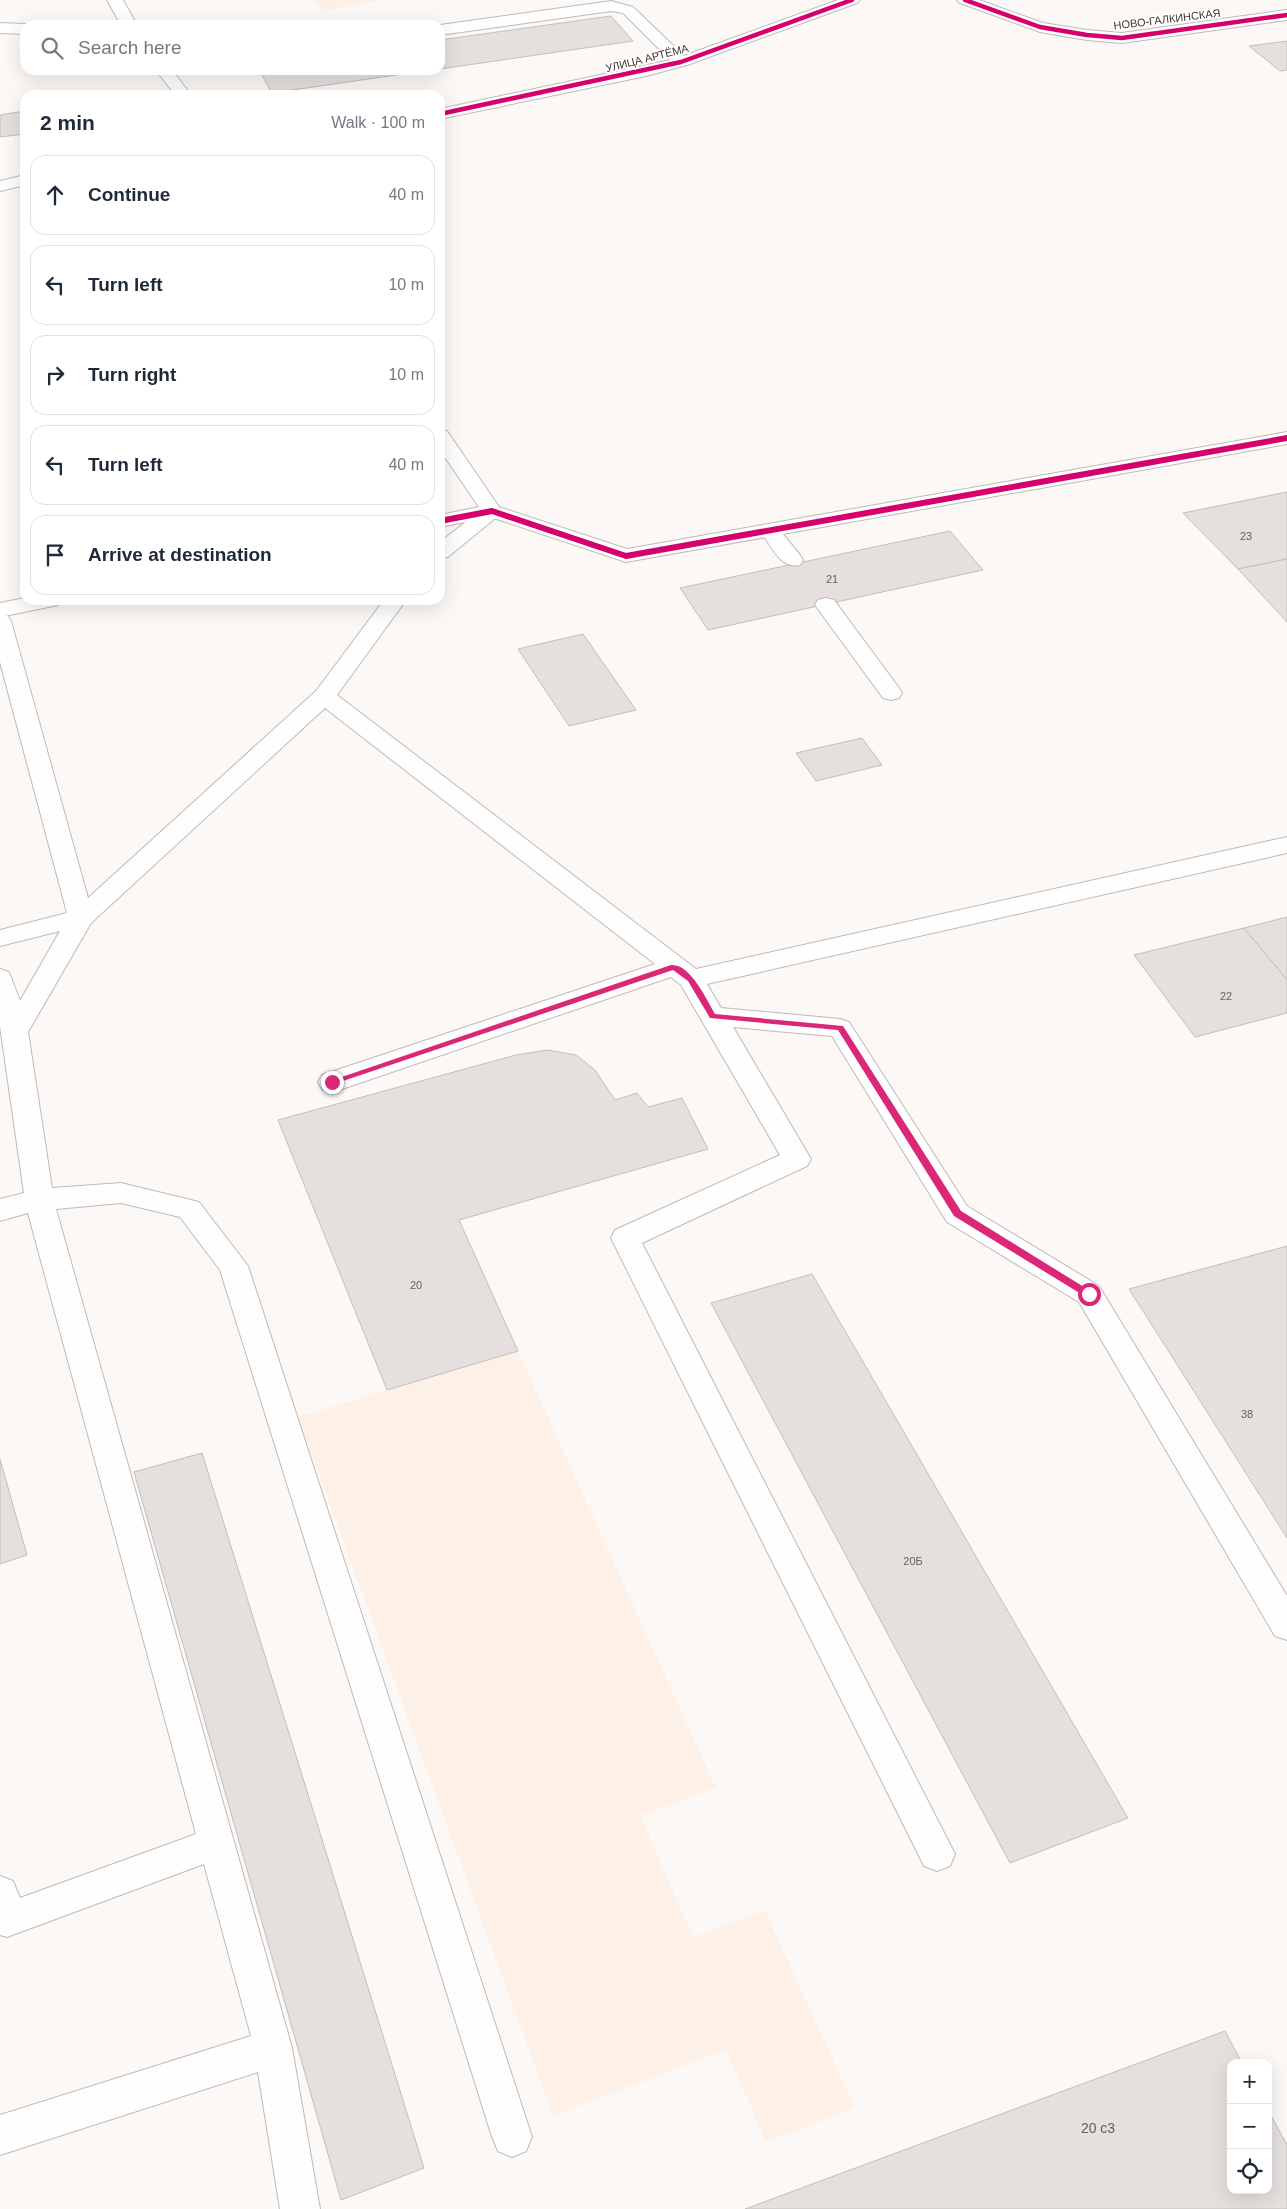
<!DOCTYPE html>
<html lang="en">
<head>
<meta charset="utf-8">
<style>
	:root { --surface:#fff; --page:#f6f6f7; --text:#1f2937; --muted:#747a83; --line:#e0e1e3 }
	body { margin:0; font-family:Arial,sans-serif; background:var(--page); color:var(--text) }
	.controls { position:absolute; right:15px; bottom:15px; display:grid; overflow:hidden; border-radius:10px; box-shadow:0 5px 20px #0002 }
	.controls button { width:45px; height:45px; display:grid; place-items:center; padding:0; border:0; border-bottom:1px solid var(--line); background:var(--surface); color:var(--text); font:25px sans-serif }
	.stop { position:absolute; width:15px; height:15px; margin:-11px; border:4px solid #db2777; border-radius:50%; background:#fff }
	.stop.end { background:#db2777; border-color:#fff; box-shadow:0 1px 5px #0008 }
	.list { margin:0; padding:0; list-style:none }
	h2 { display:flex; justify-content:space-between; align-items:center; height:65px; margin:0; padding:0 20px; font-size:21px }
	h2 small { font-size:16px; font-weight:400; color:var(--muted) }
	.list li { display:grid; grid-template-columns:32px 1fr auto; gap:15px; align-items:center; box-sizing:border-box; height:80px; margin:0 10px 10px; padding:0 10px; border:1px solid var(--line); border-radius:15px }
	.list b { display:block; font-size:19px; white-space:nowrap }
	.list em { font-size:16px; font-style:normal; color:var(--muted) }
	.icon { flex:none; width:28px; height:28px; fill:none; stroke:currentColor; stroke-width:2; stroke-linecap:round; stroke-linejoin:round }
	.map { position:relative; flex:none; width:1287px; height:2209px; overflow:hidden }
	.search { position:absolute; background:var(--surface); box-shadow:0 5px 20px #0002; left:20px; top:20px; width:425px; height:55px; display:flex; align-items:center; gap:12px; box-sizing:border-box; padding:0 18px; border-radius:15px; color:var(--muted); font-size:19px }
	.panel { position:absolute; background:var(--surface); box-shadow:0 5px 20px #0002; left:20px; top:90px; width:425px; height:515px; border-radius:15px }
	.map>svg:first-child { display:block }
	.built { fill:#fdf0e7 }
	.building { fill:#e5e0dd; stroke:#c3bebb }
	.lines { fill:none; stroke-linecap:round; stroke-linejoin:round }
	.lane-casing { stroke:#bfbab7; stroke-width:2 }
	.street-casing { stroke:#bfbab7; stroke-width:2 }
	.lane { fill:#fefefe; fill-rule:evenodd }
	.street { fill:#fefefe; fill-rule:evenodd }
	.cycleway-far1-casing { stroke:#fff; stroke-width:6 }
	.cycleway-casing { stroke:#fff; stroke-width:9 }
	.cycleway-far1 { stroke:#d6006c; stroke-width:4.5 }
	.cycleway { stroke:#d6006c; stroke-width:6 }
	.route { fill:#db2777 }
	.labels { text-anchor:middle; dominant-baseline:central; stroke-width:4; stroke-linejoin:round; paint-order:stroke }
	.far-street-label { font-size:11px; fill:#3d3530; stroke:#fff }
	.number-label { font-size:11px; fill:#67605b }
	.near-number-label { font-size:14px; fill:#67605b }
</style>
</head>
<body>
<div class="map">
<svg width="1287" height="2209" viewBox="0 0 1287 2209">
	<rect width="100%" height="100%" fill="#fbf8f6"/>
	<g class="built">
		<path d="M 310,0 L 381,0 L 325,11 Z"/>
		<path d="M 518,1351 L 716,1788 L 640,1815 L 693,1937 L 765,1911 L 855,2108 L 766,2142 L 726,2049 L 553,2116 L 298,1417 Z"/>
	</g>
	<g class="building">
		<path d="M 611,16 L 633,41 L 440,69 L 440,40 Z"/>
		<path d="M 1287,41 L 1287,70 L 1280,71 L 1249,46 Z"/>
		<path d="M 259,70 L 430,70 L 272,93 Z"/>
		<path d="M 25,111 L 25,134 L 0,137 L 0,115 Z"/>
		<path d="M 1287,492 L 1287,559 L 1238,569 L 1183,513 Z"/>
		<path d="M 950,531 L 983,570 L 708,630 L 680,588 Z"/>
		<path d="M 1287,559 L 1287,622 L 1238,569 Z"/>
		<path d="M 583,634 L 636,710 L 569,726 L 518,649 Z"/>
		<path d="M 862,738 L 882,765 L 816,781 L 796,753 Z"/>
		<path d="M 1287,917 L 1287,980 L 1244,928 Z"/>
		<path d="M 1244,928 L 1287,980 L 1287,1013 L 1195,1037 L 1134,955 Z"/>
		<path d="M 547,1050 L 576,1055 L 595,1070 L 615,1100 L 637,1093 L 648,1107 L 682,1098 L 708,1149 L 459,1220 L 518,1351 L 387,1390 L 278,1120 L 516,1055 Z"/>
		<path d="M 1287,1246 L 1287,1538 L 1129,1289 Z"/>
		<path d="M 812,1274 L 1128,1818 L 1010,1863 L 711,1303 Z"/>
		<path d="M 202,1453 L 424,2168 L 341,2200 L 134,1472 Z"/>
		<path d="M 0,1459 L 27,1555 L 0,1564 Z"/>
		<path d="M 1225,2031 L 1242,2063 L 1231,2063 L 1231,2190 L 1268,2190 L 1268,2110 L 1287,2145 L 1287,2209 L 745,2209 Z"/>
	</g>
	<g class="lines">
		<defs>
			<g id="lane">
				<path d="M 611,1 L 633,7 L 687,59 L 689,62 L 687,65 L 675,65 L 623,13 L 611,11 L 440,35 L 440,25 Z"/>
				<path d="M 0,23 L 25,24 L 28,25 L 25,25 L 25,34 L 0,33 Z"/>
				<path d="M 492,505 L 499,507 L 502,511 L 499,515 L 448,557 L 440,558 L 440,542 L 485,507 Z"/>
				<path d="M 770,525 L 777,527 L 800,555 L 803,560 L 800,565 C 781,569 773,549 763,535 L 759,531 L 763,527 Z"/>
				<path d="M 826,598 L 834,600 L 899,688 L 902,693 L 899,698 L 891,700 L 883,698 L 815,605 L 818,600 Z"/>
				<path d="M 384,600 L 406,600 L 337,695 L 696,969 L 1287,837 L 1287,853 L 707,984 L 721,1008 L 840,1019 L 849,1022 L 967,1206 L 1099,1286 L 1287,1596 L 1287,1640 L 1275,1636 L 1079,1302 L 947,1222 L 832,1036 L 733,1027 L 811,1159 L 807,1166 L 642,1243 L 955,1854 L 950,1866 L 937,1871 L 924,1866 L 611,1238 L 615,1230 L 780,1155 L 681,985 L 671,977 L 342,1089 L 332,1092 L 322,1089 L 318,1082 L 322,1075 L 655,964 L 325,708 L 91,923 L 28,1032 L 52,1188 L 121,1183 L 199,1202 L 248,1266 L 532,2137 L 526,2151 L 512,2157 L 498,2151 L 492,2137 L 220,1270 L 180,1217 L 121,1203 L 56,1209 L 292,2048 L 320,2209 L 280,2209 L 258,2072 L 0,2155 L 0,2115 L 251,2036 L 204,1864 L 7,1937 L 0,1935 L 0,1876 L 13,1881 L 20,1898 L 196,1834 L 28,1213 L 0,1221 L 0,1199 L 24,1193 L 0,1026 L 0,969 L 9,972 L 20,1001 L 60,931 L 0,946 L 0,930 L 67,913 L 0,662 L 0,614 L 8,616 L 11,621 L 88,898 L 316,691 Z"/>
			</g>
			<g id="street">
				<path d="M 107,0 L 123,0 L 137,25 L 121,25 Z"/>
				<path d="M 838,0 L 860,0 L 857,3 L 687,65 L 646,76 L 440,119 L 440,109 L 675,59 Z"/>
				<path d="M 957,0 L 979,0 L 1043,23 L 1087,30 L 1122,33 L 1287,10 L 1287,20 L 1122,43 L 1087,40 L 1040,32 L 960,3 Z"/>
				<path d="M 156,70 L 172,70 L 191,95 L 175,95 Z"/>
				<path d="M 25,175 L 25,185 L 0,191 L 0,181 Z"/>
				<path d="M 440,429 L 447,431 L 499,507 L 627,549 L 1287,432 L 1287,444 L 626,562 L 491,517 L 440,527 L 440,515 L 479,507 L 440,450 Z"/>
				<path d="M 25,598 L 25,600 L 61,600 L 58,605 L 0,617 L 0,603 Z"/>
			</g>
		</defs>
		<use href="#lane" class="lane-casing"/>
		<use href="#street" class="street-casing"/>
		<use href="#lane" class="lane"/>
		<use href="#street" class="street"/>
		<defs>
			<g id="cycleway-far1">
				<path d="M 965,0 L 1040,27 L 1087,35 L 1122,38 L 1287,15"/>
				<path d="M 440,114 L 681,62 L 852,0"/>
			</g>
			<path id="cycleway" d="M 440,521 L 492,511 L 626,556 L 1287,438"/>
		</defs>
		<use href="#cycleway-far1" class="cycleway-far1-casing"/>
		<use href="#cycleway" class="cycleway-casing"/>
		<use href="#cycleway-far1" class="cycleway-far1"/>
		<use href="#cycleway" class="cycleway"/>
	</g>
	<path class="route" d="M 671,965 C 690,963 707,1000 715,1014 L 843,1026 L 961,1211 L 1092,1292 L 1092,1297 L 1086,1297 L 954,1216 L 838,1030 L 710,1018 L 688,981 L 673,970 L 334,1084 L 329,1084 L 327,1082 Z"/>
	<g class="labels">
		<g class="far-street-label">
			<text transform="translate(1167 19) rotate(-7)">НОВО-ГАЛКИНСКАЯ</text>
			<text transform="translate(647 58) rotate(-14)">УЛИЦА АРТЁМА</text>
		</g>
		<g class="number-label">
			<text x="1246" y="536">23</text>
			<text x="832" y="579">21</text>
			<text x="1226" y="996">22</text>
			<text x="416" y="1285">20</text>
			<text x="1247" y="1414">38</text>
			<text x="913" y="1561">20Б</text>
		</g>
		<g class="near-number-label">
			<text x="1098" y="2128">20 с3</text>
		</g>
	</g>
</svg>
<div class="controls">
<button>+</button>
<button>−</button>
<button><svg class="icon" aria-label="locate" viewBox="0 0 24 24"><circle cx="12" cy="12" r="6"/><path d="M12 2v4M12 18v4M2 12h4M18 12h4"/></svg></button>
</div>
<div class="stop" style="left:1089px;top:1294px"></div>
<div class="stop end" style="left:332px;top:1082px"></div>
<div class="search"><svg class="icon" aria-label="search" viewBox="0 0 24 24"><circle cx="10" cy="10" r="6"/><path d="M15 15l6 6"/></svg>Search here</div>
<section class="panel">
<h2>2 min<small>Walk · 100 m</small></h2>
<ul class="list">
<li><svg class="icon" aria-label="ahead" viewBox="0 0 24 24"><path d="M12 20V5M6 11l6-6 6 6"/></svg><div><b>Continue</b></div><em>40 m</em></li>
<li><svg class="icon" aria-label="left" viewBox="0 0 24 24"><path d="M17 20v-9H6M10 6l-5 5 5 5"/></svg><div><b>Turn left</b></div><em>10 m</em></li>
<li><svg class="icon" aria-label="right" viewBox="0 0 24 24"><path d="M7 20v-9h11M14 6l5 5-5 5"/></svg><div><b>Turn right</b></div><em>10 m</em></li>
<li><svg class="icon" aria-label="left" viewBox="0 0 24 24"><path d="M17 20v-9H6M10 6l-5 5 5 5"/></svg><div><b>Turn left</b></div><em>40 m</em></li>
<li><svg class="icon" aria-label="arrive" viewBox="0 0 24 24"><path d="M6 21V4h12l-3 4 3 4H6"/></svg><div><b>Arrive at destination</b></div></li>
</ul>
</section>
</div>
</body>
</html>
